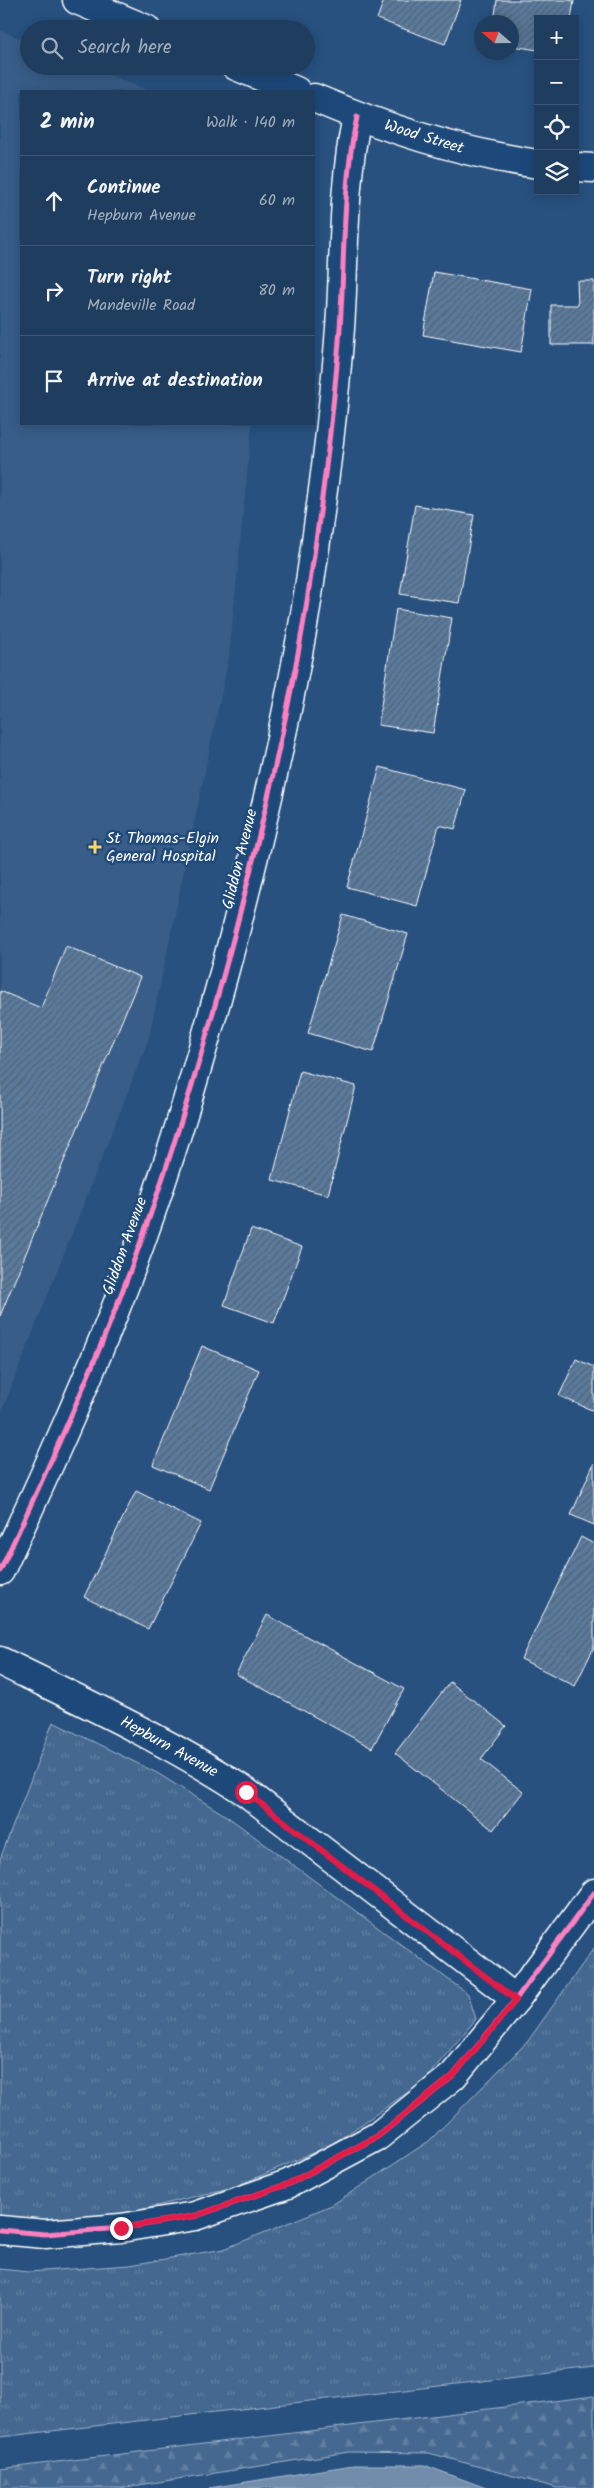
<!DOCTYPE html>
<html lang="en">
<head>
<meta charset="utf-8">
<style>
	:root { --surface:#1e3d5f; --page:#2b4868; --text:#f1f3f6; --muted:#a1aebd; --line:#3c5674 }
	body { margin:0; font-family:Kalam,sans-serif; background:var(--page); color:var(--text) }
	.controls { position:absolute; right:15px; top:15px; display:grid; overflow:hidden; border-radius:0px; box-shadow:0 2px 12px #0003 }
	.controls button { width:45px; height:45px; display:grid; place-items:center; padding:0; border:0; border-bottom:1px solid var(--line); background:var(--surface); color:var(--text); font:25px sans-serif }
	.compass { position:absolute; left:474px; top:15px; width:45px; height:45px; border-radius:50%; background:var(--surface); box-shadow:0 2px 12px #0003; rotate:290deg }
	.stop { position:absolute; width:15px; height:15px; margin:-11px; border:4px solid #e11d48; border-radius:50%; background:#fff }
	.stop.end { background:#e11d48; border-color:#fff; box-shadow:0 1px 5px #0008 }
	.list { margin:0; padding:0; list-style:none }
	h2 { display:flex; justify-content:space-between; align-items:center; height:65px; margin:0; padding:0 20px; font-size:21px }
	h2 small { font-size:16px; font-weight:400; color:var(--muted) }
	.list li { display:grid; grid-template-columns:32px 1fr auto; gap:15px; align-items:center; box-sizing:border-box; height:90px; padding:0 20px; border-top:1px solid var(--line) }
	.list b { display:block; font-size:19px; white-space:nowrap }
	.list p { margin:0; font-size:16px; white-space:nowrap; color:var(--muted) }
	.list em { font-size:16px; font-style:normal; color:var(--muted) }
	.icon { flex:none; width:28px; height:28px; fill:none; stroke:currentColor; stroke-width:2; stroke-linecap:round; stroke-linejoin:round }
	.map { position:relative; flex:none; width:594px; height:2488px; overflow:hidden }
	.search { position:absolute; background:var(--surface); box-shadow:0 2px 12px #0003; left:20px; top:20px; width:295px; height:55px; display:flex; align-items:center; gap:12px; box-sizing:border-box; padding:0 18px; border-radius:28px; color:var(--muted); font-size:19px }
	.panel { position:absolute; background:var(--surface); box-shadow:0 2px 12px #0003; left:20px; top:90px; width:295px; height:335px; border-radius:0px }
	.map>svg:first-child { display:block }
	.built { fill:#375d88 }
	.grass { fill:url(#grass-tufts); stroke:#a2b4c8 }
	.forest { fill:url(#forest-firs); stroke:#a2b4c8 }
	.water { fill:#718dab; stroke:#aabbcd }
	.building { fill:url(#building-hatch); stroke:#fff }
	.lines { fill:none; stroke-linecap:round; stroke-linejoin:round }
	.minor-casing { stroke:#fff; stroke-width:31 }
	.minor { stroke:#1f4a7a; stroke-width:28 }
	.cycleway-casing { stroke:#1f4a7a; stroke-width:8 }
	.cycleway { stroke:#ff80c0; stroke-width:5 }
	.route { stroke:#e11d48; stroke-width:6 }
	.poi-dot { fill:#ffd166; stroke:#1f4a7a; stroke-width:2 }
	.labels { text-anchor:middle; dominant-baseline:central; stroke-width:5; stroke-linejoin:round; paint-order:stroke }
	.street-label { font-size:16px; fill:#fff; stroke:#1f4a7a }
	.poi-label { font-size:16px; fill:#fff; stroke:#1f4a7a; text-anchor:start }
</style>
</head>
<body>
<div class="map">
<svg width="594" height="2488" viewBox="0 0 594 2488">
	<defs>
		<pattern id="grass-tufts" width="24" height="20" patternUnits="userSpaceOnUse" patternTransform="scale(1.25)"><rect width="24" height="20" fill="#446890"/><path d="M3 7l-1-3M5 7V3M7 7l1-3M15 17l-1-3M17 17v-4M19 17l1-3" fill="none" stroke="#607fa1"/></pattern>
		<pattern id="forest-firs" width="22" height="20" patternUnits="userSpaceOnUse" patternTransform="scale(1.25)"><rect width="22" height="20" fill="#446890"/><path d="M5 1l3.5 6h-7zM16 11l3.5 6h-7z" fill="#607fa1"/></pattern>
		<pattern id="building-hatch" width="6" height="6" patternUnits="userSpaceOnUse" patternTransform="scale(1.25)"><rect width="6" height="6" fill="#5a7a9d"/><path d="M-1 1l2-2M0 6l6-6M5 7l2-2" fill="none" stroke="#536374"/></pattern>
	</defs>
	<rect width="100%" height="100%" fill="#28517f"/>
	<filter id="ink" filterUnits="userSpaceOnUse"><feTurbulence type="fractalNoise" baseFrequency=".02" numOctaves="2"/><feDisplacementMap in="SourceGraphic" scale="10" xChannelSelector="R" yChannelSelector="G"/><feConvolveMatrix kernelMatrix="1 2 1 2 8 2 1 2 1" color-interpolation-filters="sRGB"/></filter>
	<g filter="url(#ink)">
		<path class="built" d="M 0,30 L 29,42 L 29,66 L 88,66 L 149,91 L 21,91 L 21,424 L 252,424 L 229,657 L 149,1038 L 0,1416 Z"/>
		<g class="grass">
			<path d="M 53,1722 L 157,1773 L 228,1817 L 468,1994 L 476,2019 L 423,2082 L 331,2145 L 237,2186 L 128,2213 L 47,2220 L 0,2217 L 0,1859 Z"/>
			<path d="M 594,1948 L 594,2368 L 0,2437 L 0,2269 L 28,2272 L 130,2265 L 224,2249 L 332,2205 L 429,2141 L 528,2041 Z"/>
		</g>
		<path class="forest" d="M 594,2396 L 594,2488 L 557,2488 L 429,2453 L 349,2452 L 120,2488 L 0,2488 L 0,2469 Z"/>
		<path class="water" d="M 353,2465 L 424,2465 L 486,2488 L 209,2488 Z"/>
		<g class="building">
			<path d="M 384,0 L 461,0 L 445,44 L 377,19 Z"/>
			<path d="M 497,0 L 568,0 L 574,1 L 571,19 L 538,19 L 538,50 L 512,46 L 512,22 L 494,22 Z"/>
			<path d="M 434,272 L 532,289 L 521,352 L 423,335 Z"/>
			<path d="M 577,281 L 594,281 L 594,345 L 551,345 L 551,305 L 578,305 Z"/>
			<path d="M 415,505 L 474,515 L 459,603 L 400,594 Z"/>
			<path d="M 396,609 L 452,618 L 433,733 L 378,725 Z"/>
			<path d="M 380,767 L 466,790 L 455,829 L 439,825 L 417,906 L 347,887 Z"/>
			<path d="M 343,915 L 408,934 L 373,1052 L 308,1033 Z"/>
			<path d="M 66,946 L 140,977 L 0,1316 L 0,991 L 41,1008 Z"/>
			<path d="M 300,1071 L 356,1086 L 328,1195 L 272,1180 Z"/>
			<path d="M 251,1229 L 302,1247 L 274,1323 L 224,1305 Z"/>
			<path d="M 202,1346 L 259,1370 L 209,1489 L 153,1465 Z"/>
			<path d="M 576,1359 L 594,1367 L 594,1411 L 559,1396 Z"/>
			<path d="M 594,1463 L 594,1525 L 571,1515 Z"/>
			<path d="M 136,1491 L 201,1523 L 148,1629 L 84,1597 Z"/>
			<path d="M 581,1537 L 594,1544 L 594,1647 L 575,1686 L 521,1659 Z"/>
			<path d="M 267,1615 L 404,1689 L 372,1748 L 236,1674 Z"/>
			<path d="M 450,1682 L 506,1726 L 481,1759 L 523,1792 L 493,1830 L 395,1753 Z"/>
		</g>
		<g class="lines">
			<defs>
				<g id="minor">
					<path d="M 77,0 L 146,29"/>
					<path d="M 236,66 L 296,91"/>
					<path d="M 314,98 C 385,128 461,153 538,164"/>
					<path d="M 575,167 L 594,168"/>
					<path d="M 0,1571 C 45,1475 89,1379 127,1279 C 170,1166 204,1049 235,932 C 262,827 287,721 305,614 C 320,519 333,423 340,328 C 345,257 342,186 357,117"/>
					<path d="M 0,1661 C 84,1702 168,1741 246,1792 L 516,1999"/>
					<path d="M 0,2230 L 45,2234 L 121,2228 L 195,2216 L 288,2184 L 378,2136 L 453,2076 L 516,1999 L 594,1893"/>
				</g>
			</defs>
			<use href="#minor" class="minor-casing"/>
			<use href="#minor" class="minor"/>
			<defs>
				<g id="cycleway">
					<path d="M 0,1571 C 45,1475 89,1379 127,1279 C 170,1166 204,1049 235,932 C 262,827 287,721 305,614 C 320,519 333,423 340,328 C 345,257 342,186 357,117"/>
					<path d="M 0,2230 L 45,2234 L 121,2228 L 195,2216 L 288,2184 L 378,2136 L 453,2076 L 516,1999 L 594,1893"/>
				</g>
			</defs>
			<use href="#cycleway" class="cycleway-casing"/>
			<use href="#cycleway" class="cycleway"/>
		</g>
	</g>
	<g class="lines" filter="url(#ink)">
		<path class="route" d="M 121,2228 L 195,2216 L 288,2184 L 378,2136 L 453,2076 L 516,2000 L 246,1792"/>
	</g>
	<path class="poi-dot" d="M92.5 839.5h5v5h5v5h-5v5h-5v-5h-5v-5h5z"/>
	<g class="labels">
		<g class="street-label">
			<text transform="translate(424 137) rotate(17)">Wood Street</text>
			<text transform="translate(240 859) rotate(-76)">Gliddon Avenue</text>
			<text transform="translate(125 1246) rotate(-70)">Gliddon Avenue</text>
			<text transform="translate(169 1747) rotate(29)">Hepburn Avenue</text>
		</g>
		<g class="poi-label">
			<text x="106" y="838">St Thomas-Elgin<tspan x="106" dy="18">General Hospital</tspan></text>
		</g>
	</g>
</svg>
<div class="controls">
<button>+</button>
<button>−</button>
<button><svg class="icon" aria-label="locate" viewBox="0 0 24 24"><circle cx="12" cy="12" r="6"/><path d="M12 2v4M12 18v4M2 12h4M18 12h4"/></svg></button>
<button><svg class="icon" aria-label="layers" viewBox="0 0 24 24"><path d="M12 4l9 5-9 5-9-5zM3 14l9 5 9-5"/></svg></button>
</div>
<svg class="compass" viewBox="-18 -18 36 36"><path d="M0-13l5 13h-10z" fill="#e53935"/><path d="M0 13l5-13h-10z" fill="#a1aebd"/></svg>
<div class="stop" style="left:246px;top:1792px"></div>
<div class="stop end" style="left:121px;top:2228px"></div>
<div class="search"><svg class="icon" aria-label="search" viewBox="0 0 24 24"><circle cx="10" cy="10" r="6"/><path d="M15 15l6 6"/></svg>Search here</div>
<section class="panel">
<h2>2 min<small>Walk · 140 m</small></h2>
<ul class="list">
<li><svg class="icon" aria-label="ahead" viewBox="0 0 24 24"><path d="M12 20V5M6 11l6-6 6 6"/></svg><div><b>Continue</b><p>Hepburn Avenue</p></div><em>60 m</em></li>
<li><svg class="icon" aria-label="right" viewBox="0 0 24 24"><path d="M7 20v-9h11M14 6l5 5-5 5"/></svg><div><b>Turn right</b><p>Mandeville Road</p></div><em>80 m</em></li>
<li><svg class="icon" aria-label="arrive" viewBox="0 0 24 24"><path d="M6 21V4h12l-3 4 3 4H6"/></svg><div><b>Arrive at destination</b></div></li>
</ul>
</section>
</div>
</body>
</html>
